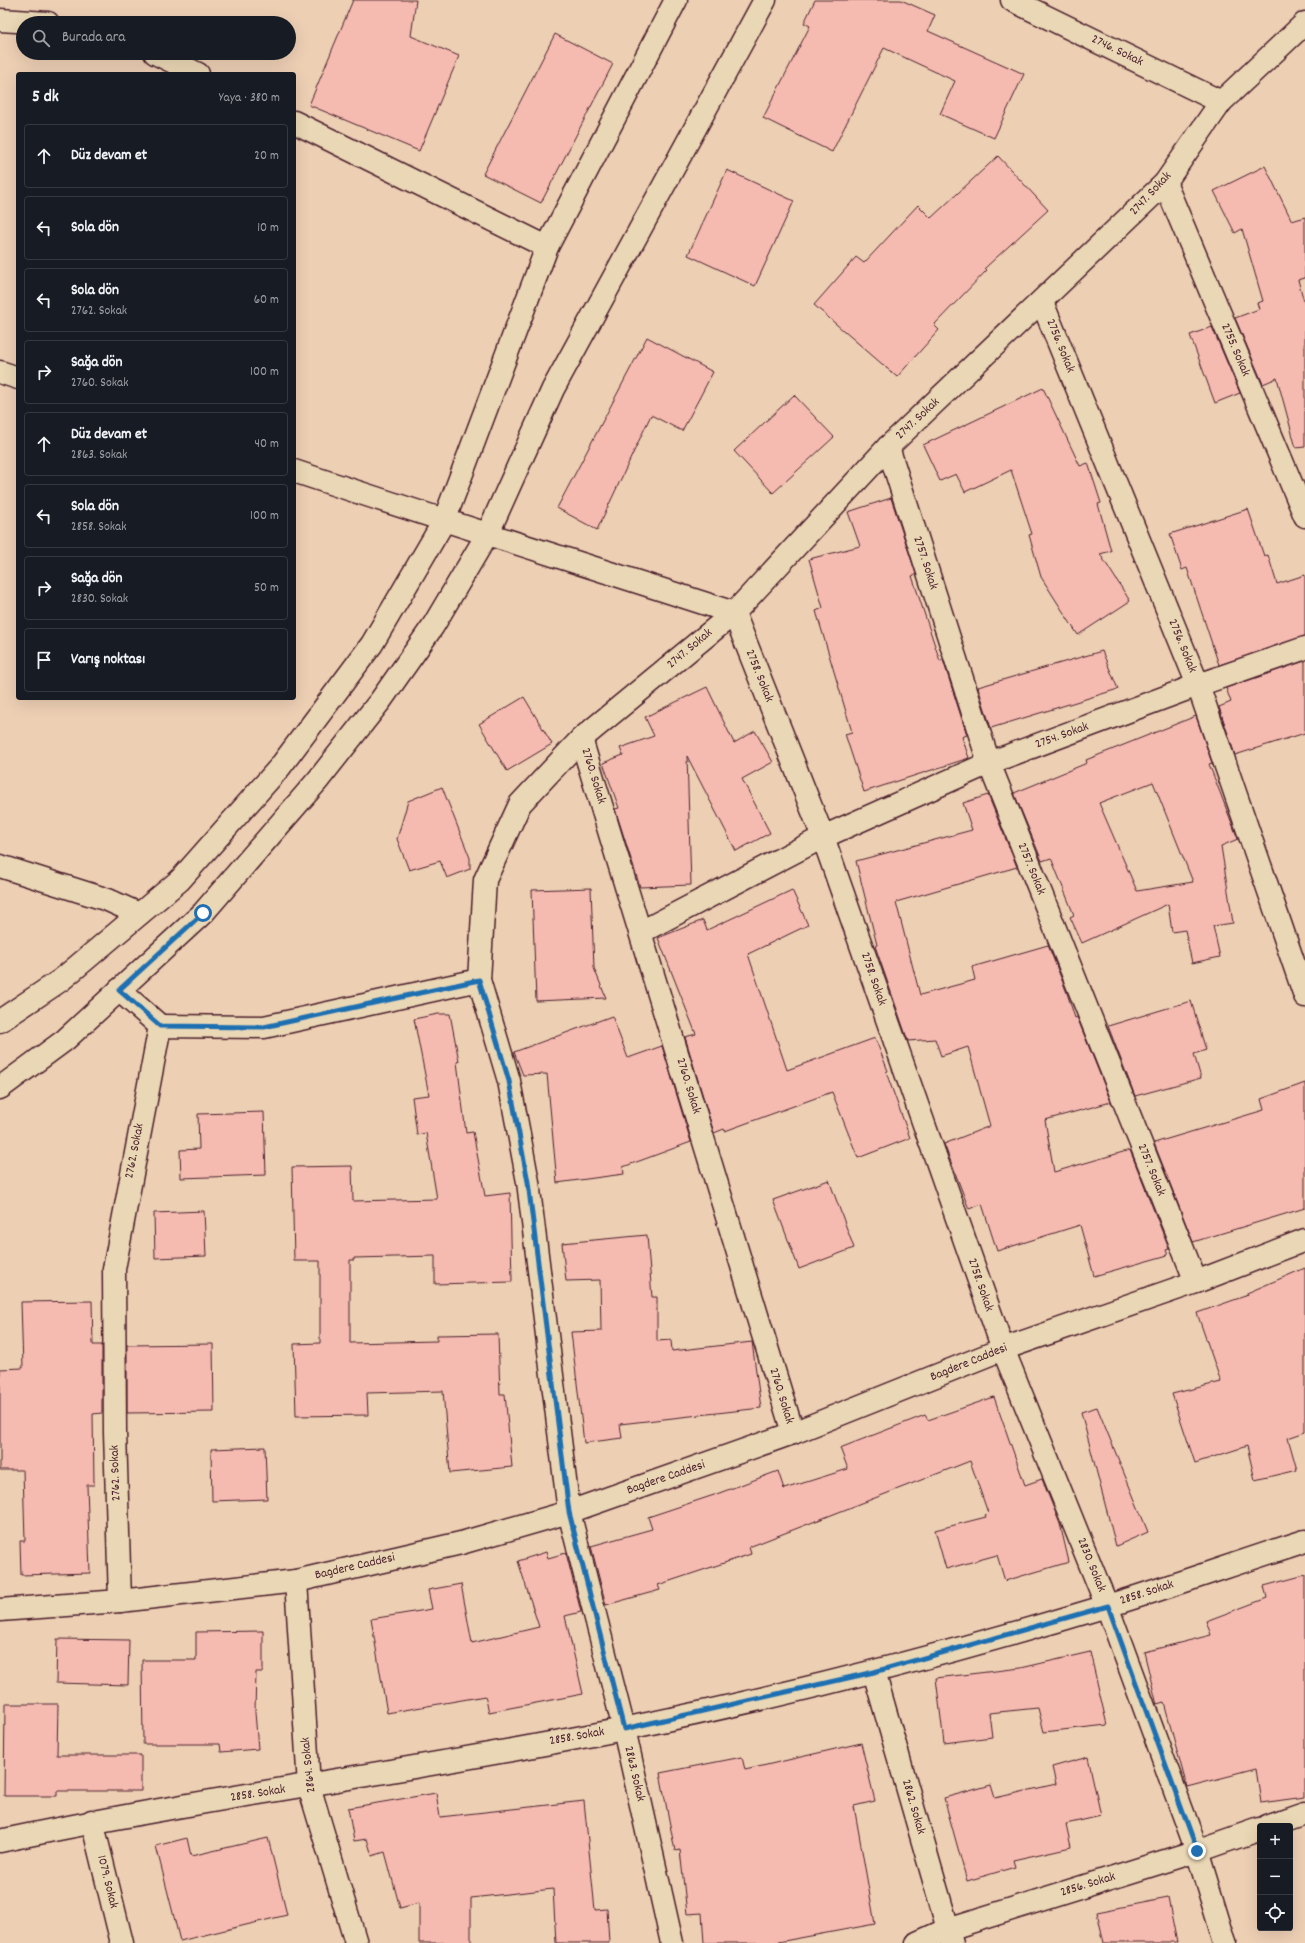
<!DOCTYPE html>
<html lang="tr">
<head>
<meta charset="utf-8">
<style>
	:root { --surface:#171b24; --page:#242831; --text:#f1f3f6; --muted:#9ea1a6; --line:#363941 }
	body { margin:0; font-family:Dekko,sans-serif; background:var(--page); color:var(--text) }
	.controls { position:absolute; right:12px; bottom:12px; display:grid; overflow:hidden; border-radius:4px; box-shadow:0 4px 16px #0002 }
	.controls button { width:36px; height:36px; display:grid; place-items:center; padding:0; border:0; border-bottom:1px solid var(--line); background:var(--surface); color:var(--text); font:20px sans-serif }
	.stop { position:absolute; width:12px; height:12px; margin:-9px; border:3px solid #1f6fb2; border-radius:50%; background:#fff }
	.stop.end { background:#1f6fb2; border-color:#fff; box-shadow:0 1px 4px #0008 }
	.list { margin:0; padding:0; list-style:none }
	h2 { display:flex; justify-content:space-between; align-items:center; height:52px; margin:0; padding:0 16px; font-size:17px }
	h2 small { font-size:13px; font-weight:400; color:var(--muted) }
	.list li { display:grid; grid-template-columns:26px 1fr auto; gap:12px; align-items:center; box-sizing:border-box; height:64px; margin:0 8px 8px; padding:0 8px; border:1px solid var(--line); border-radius:4px }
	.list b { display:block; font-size:15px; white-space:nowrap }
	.list p { margin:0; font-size:13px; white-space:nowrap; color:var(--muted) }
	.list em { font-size:13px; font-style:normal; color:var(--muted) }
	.icon { flex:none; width:22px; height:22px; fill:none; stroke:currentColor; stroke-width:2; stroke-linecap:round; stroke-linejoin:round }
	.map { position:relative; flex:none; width:1305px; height:1943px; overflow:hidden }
	.search { position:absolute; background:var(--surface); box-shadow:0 4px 16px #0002; left:16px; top:16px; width:280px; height:44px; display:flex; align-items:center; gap:10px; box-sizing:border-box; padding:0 14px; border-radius:22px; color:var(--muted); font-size:15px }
	.panel { position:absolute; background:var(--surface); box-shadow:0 4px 16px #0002; left:16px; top:72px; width:280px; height:628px; border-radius:4px }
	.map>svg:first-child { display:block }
	.building { fill:#f5bbb1; stroke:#4a1f2b; fill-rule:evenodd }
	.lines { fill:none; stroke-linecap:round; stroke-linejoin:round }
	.street-casing { stroke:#4a1f2b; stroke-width:25 }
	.secondary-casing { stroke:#4a1f2b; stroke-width:25 }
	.street { stroke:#ead7b5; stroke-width:22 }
	.secondary { stroke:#ead7b5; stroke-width:22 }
	.route { stroke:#1f6fb2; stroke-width:5 }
	.labels { text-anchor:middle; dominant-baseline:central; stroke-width:4; stroke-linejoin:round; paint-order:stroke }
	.street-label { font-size:13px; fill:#4a1f2b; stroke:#ead7b5 }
</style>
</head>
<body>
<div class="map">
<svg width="1305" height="1943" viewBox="0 0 1305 1943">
	<rect width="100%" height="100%" fill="#edcfb4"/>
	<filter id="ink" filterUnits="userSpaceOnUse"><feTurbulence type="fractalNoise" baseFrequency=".025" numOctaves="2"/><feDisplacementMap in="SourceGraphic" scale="8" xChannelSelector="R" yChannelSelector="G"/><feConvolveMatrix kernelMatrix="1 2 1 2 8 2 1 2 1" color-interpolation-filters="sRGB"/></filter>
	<g filter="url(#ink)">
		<g class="building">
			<path d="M 353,0 L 416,0 L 411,36 L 459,56 L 419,151 L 309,105 Z"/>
			<path d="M 815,0 L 901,0 L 935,15 L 928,31 L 1024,74 L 994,138 L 940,114 L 955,81 L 884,48 L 832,152 L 763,118 L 810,26 L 804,23 Z"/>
			<path d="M 555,34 L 613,64 L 541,203 L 483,174 Z"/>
			<path d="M 998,156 L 1048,210 L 985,268 L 987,270 L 934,325 L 939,330 L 897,377 L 814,305 L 856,257 L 864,263 L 918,205 L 931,218 Z"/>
			<path d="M 1265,166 L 1292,221 L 1305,217 L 1305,278 L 1298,280 L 1305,305 L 1305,447 L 1296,448 L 1277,378 L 1263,384 L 1235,318 L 1259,309 L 1257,303 L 1263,301 L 1242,229 L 1235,233 L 1214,191 Z"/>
			<path d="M 727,170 L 794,201 L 755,286 L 688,255 Z"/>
			<path d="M 1212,327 L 1240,393 L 1215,403 L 1190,335 Z"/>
			<path d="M 647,337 L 713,372 L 682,431 L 651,415 L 597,530 L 557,508 Z"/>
			<path d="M 1043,388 L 1080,466 L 1088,463 L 1101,503 L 1098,504 L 1111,551 L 1100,554 L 1130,601 L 1078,635 L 1041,577 L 1029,535 L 1032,534 L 1011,470 L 965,492 L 956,474 L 940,481 L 923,445 Z"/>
			<path d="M 794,395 L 834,437 L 773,493 L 734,451 Z"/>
			<path d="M 891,498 L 916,574 L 912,576 L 940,661 L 943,660 L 967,735 L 962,737 L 969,758 L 864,792 L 845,734 L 852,732 L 816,611 L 823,608 L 809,559 L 860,546 L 848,512 Z"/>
			<path d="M 1248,509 L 1264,556 L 1268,555 L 1277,584 L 1305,575 L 1305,636 L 1219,665 L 1187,568 L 1182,570 L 1170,534 Z"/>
			<path d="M 1102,651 L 1118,689 L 991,728 L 978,687 Z"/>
			<path d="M 1305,661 L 1305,733 L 1235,755 L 1219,707 L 1231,702 L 1226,688 Z"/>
			<path d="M 707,687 L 734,743 L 755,731 L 773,762 L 742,779 L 770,833 L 736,851 L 687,756 L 691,885 L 640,887 L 615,809 L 619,808 L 603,763 L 623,755 L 620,748 L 654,736 L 645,717 Z"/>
			<path d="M 524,697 L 552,744 L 507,771 L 479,724 Z"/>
			<path d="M 1196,716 L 1212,763 L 1209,764 L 1238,839 L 1221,846 L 1233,923 L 1213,926 L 1220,957 L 1192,963 L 1185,930 L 1172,932 L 1168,904 L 1082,943 L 1070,917 L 1074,915 L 1051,858 L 1042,861 L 1014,793 L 1087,763 L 1086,760 ZM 1153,782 L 1193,882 L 1137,891 L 1099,803 Z"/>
			<path d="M 442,787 L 470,858 L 470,869 L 447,878 L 440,861 L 409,870 L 397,839 L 408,801 Z"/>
			<path d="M 988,795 L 1017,867 L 896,902 L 920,995 L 975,980 L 972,967 L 1048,945 L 1067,993 L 1075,1018 L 1077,1017 L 1111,1102 L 1045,1120 L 1054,1172 L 1130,1150 L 1169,1249 L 1166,1250 L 1168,1255 L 1094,1276 L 1080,1225 L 997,1251 L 982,1204 L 969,1209 L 944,1144 L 990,1126 L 968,1047 L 941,1056 L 935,1039 L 908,1041 L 875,946 L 877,945 L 856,861 L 972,830 L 963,803 Z"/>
			<path d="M 591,888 L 594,968 L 606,998 L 536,1001 L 532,890 Z"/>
			<path d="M 792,890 L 808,925 L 748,954 L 787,1070 L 875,1038 L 888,1071 L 886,1072 L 910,1138 L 858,1158 L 832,1092 L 725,1131 L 724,1129 L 714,1133 L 685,1037 L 696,1034 L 658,938 L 703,920 L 707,930 Z"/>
			<path d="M 1191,1001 L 1206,1050 L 1194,1054 L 1201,1078 L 1135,1096 L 1108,1026 Z"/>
			<path d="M 438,1014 L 450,1014 L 459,1061 L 457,1062 L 466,1133 L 473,1132 L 485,1196 L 510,1193 L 512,1282 L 435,1284 L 435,1256 L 354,1258 L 354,1260 L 350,1260 L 350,1343 L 437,1341 L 437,1335 L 498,1334 L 500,1394 L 505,1394 L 512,1467 L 450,1473 L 443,1391 L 367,1393 L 368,1415 L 296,1416 L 294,1344 L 320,1343 L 320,1261 L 294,1261 L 292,1167 L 352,1166 L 353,1201 L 437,1199 L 426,1133 L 417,1135 L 412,1097 L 429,1095 L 414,1019 Z"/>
			<path d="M 612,1016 L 628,1058 L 662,1046 L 691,1142 L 623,1167 L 624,1174 L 557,1183 L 547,1074 L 523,1075 L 514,1052 Z"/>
			<path d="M 1305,1083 L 1305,1208 L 1193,1242 L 1154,1143 L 1264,1110 L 1261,1099 Z"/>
			<path d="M 264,1112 L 266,1175 L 181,1178 L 180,1150 L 199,1149 L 198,1114 Z"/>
			<path d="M 829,1180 L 854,1248 L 799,1269 L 773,1200 Z"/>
			<path d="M 204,1211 L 206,1256 L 155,1258 L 154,1213 Z"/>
			<path d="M 647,1235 L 652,1297 L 657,1297 L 657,1341 L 671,1340 L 672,1351 L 752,1342 L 761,1408 L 620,1424 L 622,1438 L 584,1443 L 571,1332 L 601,1331 L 600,1280 L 566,1281 L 562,1243 Z"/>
			<path d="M 1305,1268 L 1305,1432 L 1288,1438 L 1297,1470 L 1255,1480 L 1247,1446 L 1195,1463 L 1172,1394 L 1221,1382 L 1197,1313 L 1248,1295 L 1247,1293 Z"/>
			<path d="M 92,1301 L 93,1345 L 102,1345 L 102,1413 L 93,1414 L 94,1485 L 87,1485 L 90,1573 L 21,1575 L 20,1541 L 25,1541 L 23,1470 L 0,1470 L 0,1369 L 23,1368 L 21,1302 Z"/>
			<path d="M 213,1344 L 214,1412 L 127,1413 L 127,1345 Z"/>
			<path d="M 994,1397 L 1025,1485 L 1042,1479 L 1060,1524 L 1069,1562 L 1005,1581 L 997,1555 L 946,1569 L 935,1530 L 986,1517 L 985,1515 L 988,1513 L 970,1461 L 749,1547 L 751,1554 L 658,1585 L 660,1590 L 606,1605 L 591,1546 L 652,1529 L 648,1517 L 714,1495 L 778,1471 L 784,1489 L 848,1469 L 840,1448 L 925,1415 L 928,1420 Z"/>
			<path d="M 1097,1407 L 1148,1532 L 1116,1546 L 1081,1412 Z"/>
			<path d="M 265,1447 L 267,1499 L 212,1501 L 211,1449 Z"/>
			<path d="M 546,1552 L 548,1558 L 566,1553 L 581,1612 L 565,1616 L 583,1694 L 489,1712 L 485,1696 L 387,1713 L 371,1619 L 432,1609 L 428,1590 L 461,1584 L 472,1643 L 539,1627 L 518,1561 Z"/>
			<path d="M 1305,1575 L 1305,1797 L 1261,1803 L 1256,1769 L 1187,1787 L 1164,1703 L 1157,1705 L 1144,1652 L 1211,1635 L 1206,1621 L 1267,1598 L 1264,1586 Z"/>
			<path d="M 263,1631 L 263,1672 L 256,1672 L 255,1712 L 258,1749 L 221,1752 L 220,1744 L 143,1744 L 142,1660 L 196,1660 L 196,1632 Z"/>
			<path d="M 57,1639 L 129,1640 L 128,1685 L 56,1683 Z"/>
			<path d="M 1090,1652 L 1107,1725 L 1044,1732 L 1038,1708 L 989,1713 L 992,1737 L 944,1743 L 936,1678 L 1021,1668 Z"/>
			<path d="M 5,1704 L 58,1704 L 57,1755 L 141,1755 L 141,1791 L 57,1791 L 57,1796 L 4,1796 Z"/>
			<path d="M 861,1743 L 875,1801 L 854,1806 L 875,1924 L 773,1943 L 704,1943 L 702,1913 L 687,1914 L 680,1850 L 675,1851 L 660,1773 L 742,1757 L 745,1770 Z"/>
			<path d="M 1088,1757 L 1101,1816 L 1066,1824 L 1071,1847 L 1013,1860 L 1015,1867 L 967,1881 L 944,1798 L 991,1785 L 995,1798 L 1056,1784 L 1052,1767 Z"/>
			<path d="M 436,1793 L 440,1817 L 584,1801 L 595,1910 L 607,1909 L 609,1943 L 556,1943 L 553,1889 L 471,1898 L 471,1943 L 419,1943 L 419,1903 L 400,1908 L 385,1852 L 372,1856 L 367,1839 L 354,1841 L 348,1808 Z"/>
			<path d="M 187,1838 L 191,1856 L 268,1838 L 287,1915 L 180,1941 L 156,1846 Z"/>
			<path d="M 1168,1898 L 1177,1943 L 1104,1943 L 1097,1912 Z"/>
		</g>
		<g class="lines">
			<defs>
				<g id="street">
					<path d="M 1012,0 L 1221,102"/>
					<path d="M 0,20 L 48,23"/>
					<path d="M 155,53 L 198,74"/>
					<path d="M 294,122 L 547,247"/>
					<path d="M 1165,183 L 1305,516"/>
					<path d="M 1042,302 L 1198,685 L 1305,996"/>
					<path d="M 0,372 L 18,378"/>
					<path d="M 888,447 L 989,763 L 1196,1282"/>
					<path d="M 294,471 C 440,520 587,565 734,613 L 823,837 L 1003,1349 L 1107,1606 L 1197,1851 L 1225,1943"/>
					<path d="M 581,739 L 793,1433"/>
					<path d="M 0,866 L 108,900 L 139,914"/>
					<path d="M 641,932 L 823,837 L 989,763 L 1198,685 L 1305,648"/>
					<path d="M 119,990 L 160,1026"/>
					<path d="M 296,1581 L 309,1786 L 356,1943"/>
					<path d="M 120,1601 L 115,1432 L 114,1269 L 160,1026 L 264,1027 L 479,980"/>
					<path d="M 874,1672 L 952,1943"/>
					<path d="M 92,1821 L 122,1943"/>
					<path d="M 1268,1826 L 1305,1813"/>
					<path d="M 0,1841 C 206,1797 416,1771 623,1729 C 786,1696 948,1654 1107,1606 C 1173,1586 1239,1562 1305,1541"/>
					<path d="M 672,1943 L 624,1729 L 569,1512 L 528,1182 L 509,1081 L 479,980 L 485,880 L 520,804 L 581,739 L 734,613 L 888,447 L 1165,183 L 1221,102 L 1305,23"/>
					<path d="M 917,1943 L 948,1929 L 1197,1851 L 1260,1829"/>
				</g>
				<g id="secondary">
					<path d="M 0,1021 L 61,980 L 180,880 L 280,767 L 372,644 L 444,521 L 547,247 L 676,0"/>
					<path d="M 0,1088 L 65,1040 L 203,913 L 318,780 L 381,700 L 433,626 L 488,533 L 553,389 L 765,0"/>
					<path d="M 0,1610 L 120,1601 L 296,1581 L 461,1543 L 569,1512 L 793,1433 L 1003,1349 L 1196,1282 L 1305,1240"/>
				</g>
			</defs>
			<use href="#street" class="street-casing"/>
			<use href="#secondary" class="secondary-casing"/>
			<use href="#street" class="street"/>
			<use href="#secondary" class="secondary"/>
		</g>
	</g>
	<g class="lines" filter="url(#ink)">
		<path class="route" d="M 203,913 L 119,990 L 160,1026 L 264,1027 L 479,980 L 509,1081 L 528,1182 L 569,1512 L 624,1729 L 874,1672 L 1108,1606 L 1197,1851"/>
	</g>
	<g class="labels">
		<g class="street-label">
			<text transform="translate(1117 51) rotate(26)">2746. Sokak</text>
			<text transform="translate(1151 194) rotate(-47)">2747. Sokak</text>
			<text transform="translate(1060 346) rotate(68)">2756. Sokak</text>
			<text transform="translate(1235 350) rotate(67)">2755. Sokak</text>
			<text transform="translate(918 419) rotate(-43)">2747. Sokak</text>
			<text transform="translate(925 563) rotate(72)">2757. Sokak</text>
			<text transform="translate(1182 646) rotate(68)">2756. Sokak</text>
			<text transform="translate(690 649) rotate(-40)">2747. Sokak</text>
			<text transform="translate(759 676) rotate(68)">2758. Sokak</text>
			<text transform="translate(1062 736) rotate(-20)">2754. Sokak</text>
			<text transform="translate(593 776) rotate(73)">2760. Sokak</text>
			<text transform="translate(1031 869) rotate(68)">2757. Sokak</text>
			<text transform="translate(873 979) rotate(71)">2758. Sokak</text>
			<text transform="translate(688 1086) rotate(73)">2760. Sokak</text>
			<text transform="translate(135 1151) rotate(-79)">2762. Sokak</text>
			<text transform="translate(1151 1170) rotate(68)">2757. Sokak</text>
			<text transform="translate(980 1285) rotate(71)">2758. Sokak</text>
			<text transform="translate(969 1363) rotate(-22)">Bagdere Caddesi</text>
			<text transform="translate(781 1396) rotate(73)">2760. Sokak</text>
			<text transform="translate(116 1473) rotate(-92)">2762. Sokak</text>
			<text transform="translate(666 1478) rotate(-19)">Bagdere Caddesi</text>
			<text transform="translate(1091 1565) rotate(68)">2830. Sokak</text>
			<text transform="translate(355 1567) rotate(-13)">Bagdere Caddesi</text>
			<text transform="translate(1147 1593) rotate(-18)">2858. Sokak</text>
			<text transform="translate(577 1737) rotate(-10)">2858. Sokak</text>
			<text transform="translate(309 1765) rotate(-96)">2864. Sokak</text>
			<text transform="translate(634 1774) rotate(77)">2863. Sokak</text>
			<text transform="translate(258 1794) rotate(-9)">2858. Sokak</text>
			<text transform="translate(913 1807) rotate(74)">2862. Sokak</text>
			<text transform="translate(107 1882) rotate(76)">1079. Sokak</text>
			<text transform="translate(1088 1885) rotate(-17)">2856. Sokak</text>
		</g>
	</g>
</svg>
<div class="controls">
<button>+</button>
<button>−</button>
<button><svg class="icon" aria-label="locate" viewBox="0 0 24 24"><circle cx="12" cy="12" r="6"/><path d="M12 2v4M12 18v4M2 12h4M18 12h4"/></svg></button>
</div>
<div class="stop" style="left:203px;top:913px"></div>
<div class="stop end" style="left:1197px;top:1851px"></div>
<div class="search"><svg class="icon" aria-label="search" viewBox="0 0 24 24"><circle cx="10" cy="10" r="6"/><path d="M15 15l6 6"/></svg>Burada ara</div>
<section class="panel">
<h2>5 dk<small>Yaya · 380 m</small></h2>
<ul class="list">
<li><svg class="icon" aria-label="ahead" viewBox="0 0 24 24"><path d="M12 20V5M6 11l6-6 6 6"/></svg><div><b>Düz devam et</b></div><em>20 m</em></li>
<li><svg class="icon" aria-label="left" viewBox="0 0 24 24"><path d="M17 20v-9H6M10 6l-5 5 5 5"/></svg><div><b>Sola dön</b></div><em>10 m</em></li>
<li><svg class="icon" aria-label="left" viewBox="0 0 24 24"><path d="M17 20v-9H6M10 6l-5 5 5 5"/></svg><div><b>Sola dön</b><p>2762. Sokak</p></div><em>60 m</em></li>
<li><svg class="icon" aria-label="right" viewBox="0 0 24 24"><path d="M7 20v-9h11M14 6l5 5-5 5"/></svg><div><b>Sağa dön</b><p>2760. Sokak</p></div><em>100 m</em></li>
<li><svg class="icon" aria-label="ahead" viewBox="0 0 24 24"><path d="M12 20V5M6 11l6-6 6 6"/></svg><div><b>Düz devam et</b><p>2863. Sokak</p></div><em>40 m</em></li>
<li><svg class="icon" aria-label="left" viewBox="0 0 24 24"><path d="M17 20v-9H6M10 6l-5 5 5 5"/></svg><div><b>Sola dön</b><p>2858. Sokak</p></div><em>100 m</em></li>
<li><svg class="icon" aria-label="right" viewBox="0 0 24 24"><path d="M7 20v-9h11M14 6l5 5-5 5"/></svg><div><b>Sağa dön</b><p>2830. Sokak</p></div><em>50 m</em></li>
<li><svg class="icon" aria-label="arrive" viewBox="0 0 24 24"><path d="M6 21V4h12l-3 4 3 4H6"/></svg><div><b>Varış noktası</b></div></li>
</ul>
</section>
</div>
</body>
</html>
